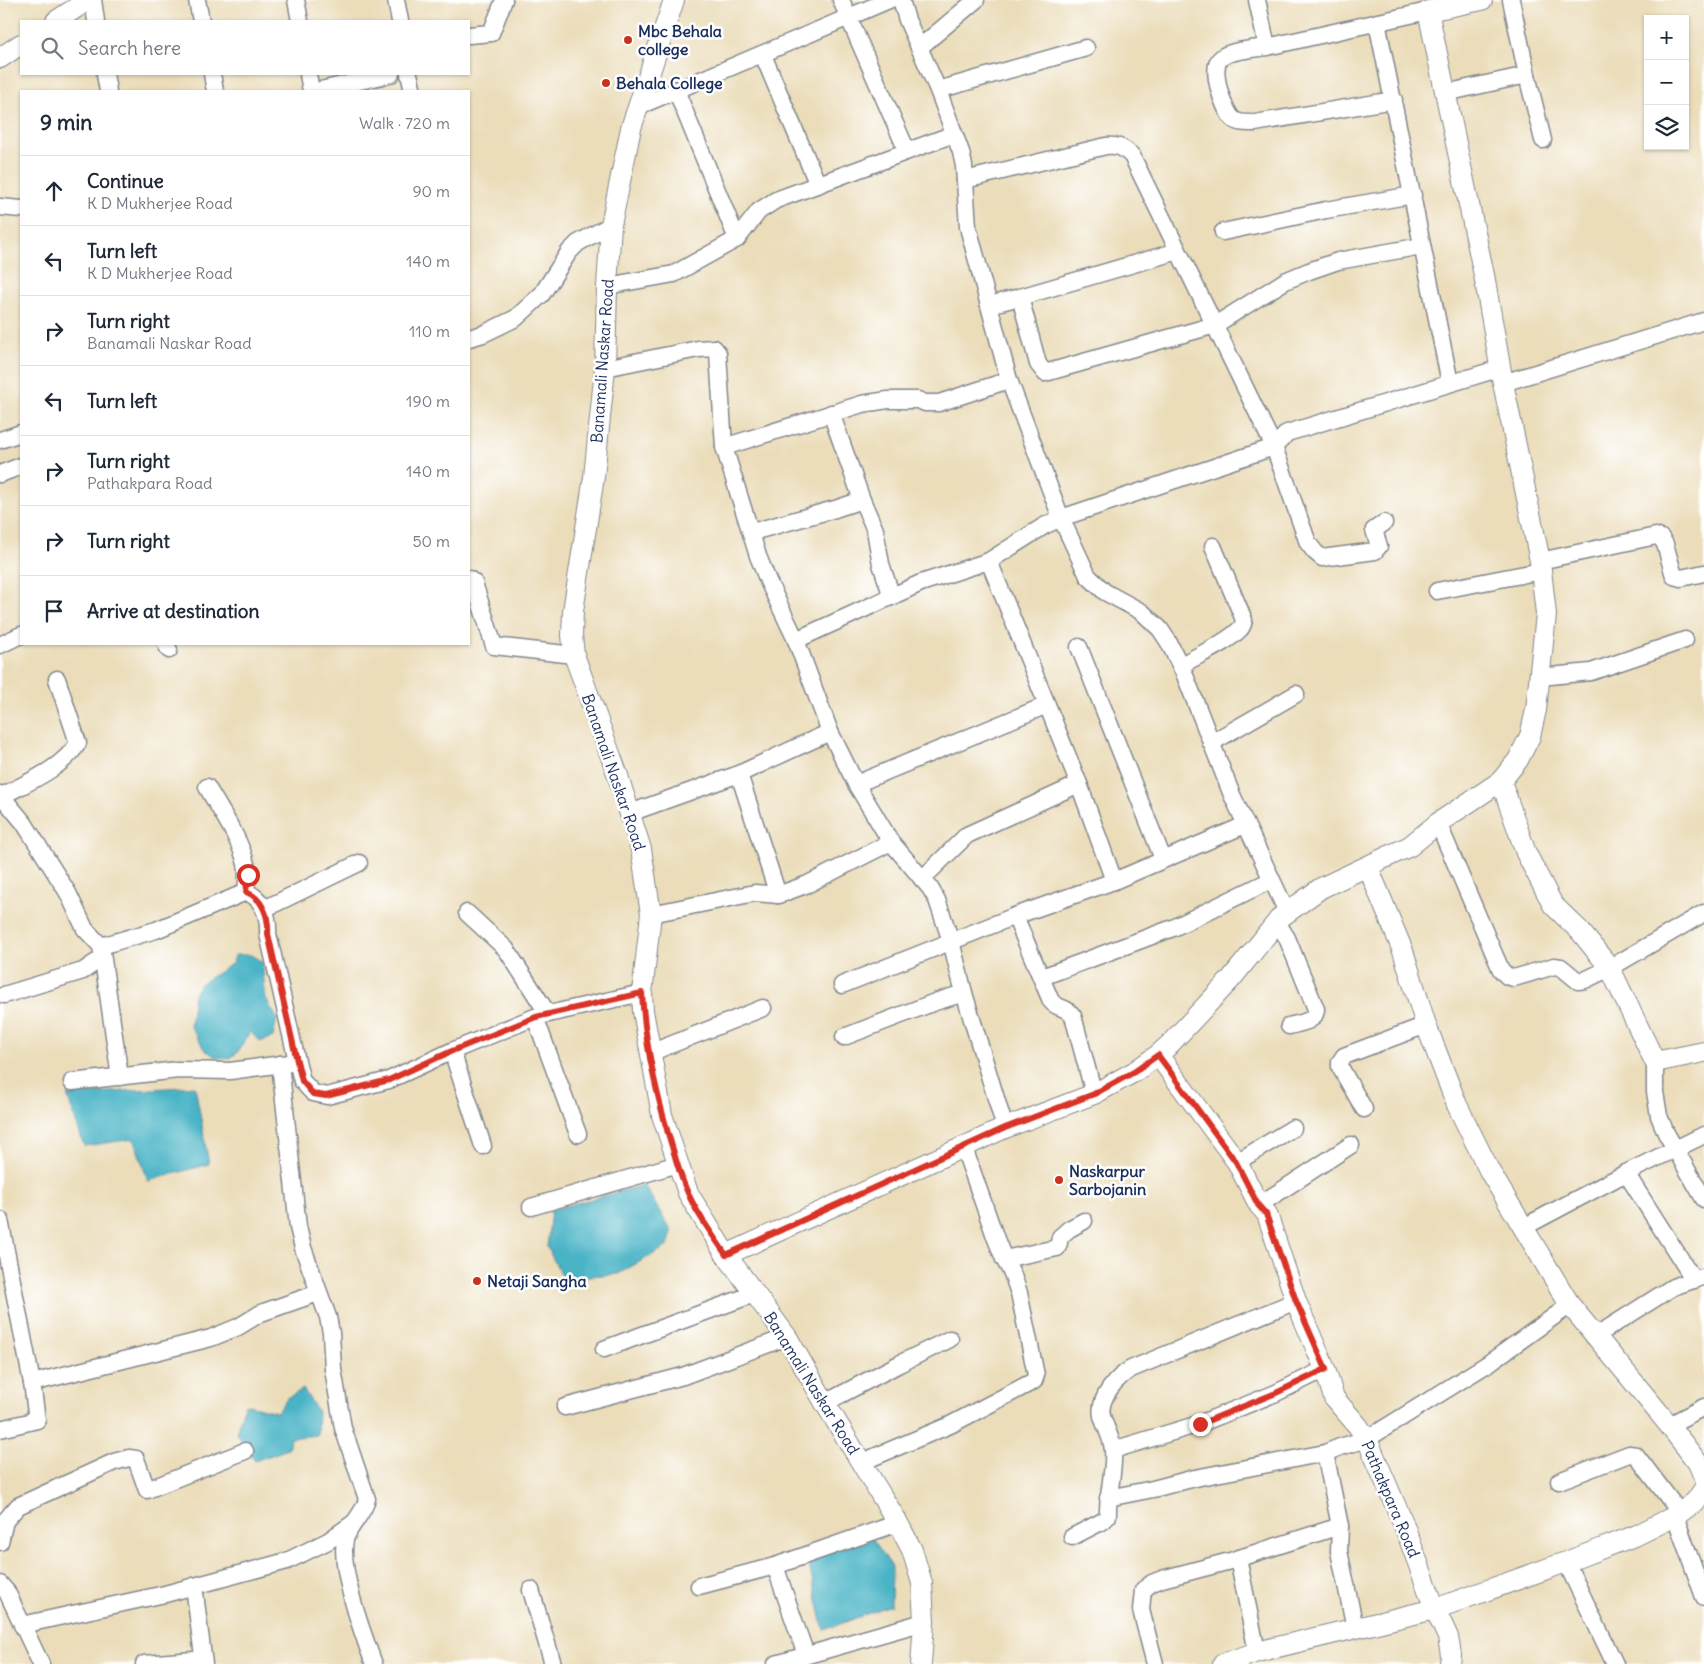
<!DOCTYPE html>
<html lang="en">
<head>
<meta charset="utf-8">
<style>
	:root { --surface:#fff; --page:#f6f6f7; --text:#1f2937; --muted:#747a83; --line:#e0e1e3 }
	body { margin:0; font-family:Delius,sans-serif; background:var(--page); color:var(--text) }
	.controls { position:absolute; right:15px; top:15px; display:grid; overflow:hidden; border-radius:0px; box-shadow:0 1px 4px #0004 }
	.controls button { width:45px; height:45px; display:grid; place-items:center; padding:0; border:0; border-bottom:1px solid var(--line); background:var(--surface); color:var(--text); font:25px sans-serif }
	.stop { position:absolute; width:15px; height:15px; margin:-11px; border:4px solid #d93025; border-radius:50%; background:#fff }
	.stop.end { background:#d93025; border-color:#fff; box-shadow:0 1px 5px #0008 }
	.list { margin:0; padding:0; list-style:none }
	h2 { display:flex; justify-content:space-between; align-items:center; height:65px; margin:0; padding:0 20px; font-size:21px }
	h2 small { font-size:16px; font-weight:400; color:var(--muted) }
	.list li { display:grid; grid-template-columns:32px 1fr auto; gap:15px; align-items:center; box-sizing:border-box; height:70px; padding:0 20px; border-top:1px solid var(--line) }
	.list b { display:block; font-size:19px; white-space:nowrap }
	.list p { margin:0; font-size:16px; white-space:nowrap; color:var(--muted) }
	.list em { font-size:16px; font-style:normal; color:var(--muted) }
	.icon { flex:none; width:28px; height:28px; fill:none; stroke:currentColor; stroke-width:2; stroke-linecap:round; stroke-linejoin:round }
	.map { position:relative; flex:none; width:1704px; height:1664px; overflow:hidden }
	.search { position:absolute; background:var(--surface); box-shadow:0 1px 4px #0004; left:20px; top:20px; width:450px; height:55px; display:flex; align-items:center; gap:12px; box-sizing:border-box; padding:0 18px; border-radius:0px; color:var(--muted); font-size:19px }
	.panel { position:absolute; background:var(--surface); box-shadow:0 1px 4px #0004; left:20px; top:90px; width:450px; height:555px; border-radius:0px }
	.map>svg:first-child { display:block }
	.water { fill:#49b4c6; stroke:#327292 }
	.lines { fill:none; stroke-linecap:round; stroke-linejoin:round }
	.minor-casing { stroke:#83868c; stroke-width:19 }
	.tertiary-casing { stroke:#83868c; stroke-width:22 }
	.minor { stroke:#fff; stroke-width:16 }
	.tertiary { stroke:#fff; stroke-width:20 }
	.route { stroke:#d93025; stroke-width:6 }
	.poi-dot { fill:#c8321e; stroke:#fff; stroke-width:2 }
	.labels { text-anchor:middle; dominant-baseline:central; stroke-width:5; stroke-linejoin:round; paint-order:stroke }
	.poi-label { font-size:16px; font-weight:bold; fill:#1b2f5e; stroke:#fff; text-anchor:start }
	.street-label { font-size:16px; fill:#1b2f5e; stroke:#fff }
</style>
</head>
<body>
<div class="map">
<svg width="1704" height="1664" viewBox="0 0 1704 1664">
	<rect width="100%" height="100%" fill="#fff"/>
	<filter id="ink" filterUnits="userSpaceOnUse"><feTurbulence type="fractalNoise" baseFrequency=".02" numOctaves="2"/><feDisplacementMap in="SourceGraphic" scale="10" xChannelSelector="R" yChannelSelector="G"/><feConvolveMatrix kernelMatrix="1 2 1 2 8 2 1 2 1" color-interpolation-filters="sRGB"/></filter>
	<filter id="wash" filterUnits="userSpaceOnUse"><feTurbulence type="fractalNoise" baseFrequency=".0096" numOctaves="4" result="noise"/><feDisplacementMap in="SourceGraphic" scale="20" xChannelSelector="R" yChannelSelector="G"/><feGaussianBlur stdDeviation="1.12" result="paint"/><feColorMatrix in="noise" values="0 0 0 0 0 0 0 0 0 0 0 0 0 0 0 0 0 1.4 0 .05"/><feComposite in="paint" operator="in"/></filter>
	<g filter="url(#wash)">
		<rect width="100%" height="100%" fill="#ebddba"/>
		<g class="water">
			<path d="M 235,955 L 251,955 L 262,962 L 266,999 L 277,1018 L 273,1037 L 260,1042 L 250,1032 L 237,1053 L 228,1059 L 216,1057 L 205,1050 L 190,1026 L 194,994 L 200,984 L 233,963 Z"/>
			<path d="M 195,1086 L 209,1164 L 148,1181 L 134,1139 L 84,1146 L 67,1095 Z"/>
			<path d="M 644,1185 L 672,1232 L 668,1246 L 618,1274 L 563,1278 L 547,1247 L 551,1210 Z"/>
			<path d="M 303,1389 L 318,1412 L 317,1435 L 290,1438 L 288,1449 L 255,1461 L 236,1433 L 245,1404 L 277,1412 L 286,1399 Z"/>
			<path d="M 871,1536 L 892,1567 L 891,1605 L 824,1630 L 807,1557 Z"/>
		</g>
	</g>
	<g filter="url(#ink)">
		<g class="lines">
			<defs>
				<g id="minor">
					<path d="M 93,0 L 96,21"/>
					<path d="M 197,0 L 201,21"/>
					<path d="M 296,0 L 300,21"/>
					<path d="M 396,0 L 400,21"/>
					<path d="M 841,0 L 907,151"/>
					<path d="M 901,0 L 907,20 L 938,90 L 961,152 L 964,166 L 968,227 L 1009,380 L 1061,518 L 1088,576 L 1105,592 L 1142,612 L 1160,629 L 1168,641 L 1184,673 L 1232,795 L 1287,912"/>
					<path d="M 1257,0 L 1267,47 L 1428,11"/>
					<path d="M 1511,0 L 1527,75 L 1543,140"/>
					<path d="M 1377,22 L 1450,383"/>
					<path d="M 469,35 L 491,33 L 504,0"/>
					<path d="M 1267,47 C 1255,49 1230,50 1221,58 C 1209,67 1223,109 1233,119 C 1239,124 1248,123 1255,123 L 1394,100"/>
					<path d="M 919,48 L 976,0"/>
					<path d="M 763,55 L 818,185"/>
					<path d="M 105,74 L 108,91"/>
					<path d="M 212,74 L 215,91"/>
					<path d="M 308,74 L 311,91"/>
					<path d="M 409,74 L 413,91"/>
					<path d="M 676,90 L 737,239"/>
					<path d="M 938,90 L 1086,48"/>
					<path d="M 316,91 L 391,74"/>
					<path d="M 1445,93 L 1527,75"/>
					<path d="M 637,107 L 889,0"/>
					<path d="M 965,180 L 1106,146 C 1118,145 1123,147 1132,156 L 1274,447 L 1308,543 L 1315,552 L 1322,558 L 1375,551 L 1379,546 L 1374,530 L 1384,523"/>
					<path d="M 0,207 L 21,209"/>
					<path d="M 1223,232 L 1326,210 L 1413,195"/>
					<path d="M 607,286 L 674,274 L 737,239 L 759,211 L 776,200 L 954,134"/>
					<path d="M 1020,297 L 1038,364 L 1045,373 L 1215,325 L 1285,281 L 1309,271 L 1338,261 L 1422,246"/>
					<path d="M 989,305 L 1020,297 L 1178,251"/>
					<path d="M 469,338 L 483,334 L 516,318 L 542,294 L 569,252 L 578,243 L 611,225"/>
					<path d="M 605,368 L 698,349 L 714,348 L 718,353 L 724,447 L 862,404 L 888,400 L 918,400 L 925,403 L 939,403 L 1009,380"/>
					<path d="M 1503,383 L 1704,321"/>
					<path d="M 831,413 L 862,500 L 875,530 L 881,564 L 892,597"/>
					<path d="M 0,440 L 21,433"/>
					<path d="M 724,447 L 758,556 L 768,581 L 796,640"/>
					<path d="M 0,474 L 21,466"/>
					<path d="M 752,532 L 835,509 L 862,500"/>
					<path d="M 989,561 L 1079,784 L 1114,881"/>
					<path d="M 1540,561 L 1656,536 L 1661,538 L 1665,544 L 1674,576 L 1681,578 L 1704,573"/>
					<path d="M 469,579 L 474,583 L 494,646 L 574,655"/>
					<path d="M 1437,591 L 1541,571"/>
					<path d="M 166,644 L 169,650"/>
					<path d="M 0,645 L 21,635"/>
					<path d="M 1079,647 L 1163,859"/>
					<path d="M 1180,666 C 1198,655 1225,644 1239,630 C 1243,627 1243,624 1244,620 L 1213,546"/>
					<path d="M 1540,677 L 1591,672 L 1685,640"/>
					<path d="M 1211,743 L 1296,694"/>
					<path d="M 739,774 L 778,895"/>
					<path d="M 856,784 L 1047,705"/>
					<path d="M 207,787 C 220,810 240,838 246,864 C 248,873 247,883 246,892"/>
					<path d="M 0,794 L 24,823 L 68,893 L 85,929 L 101,946 L 156,930 L 246,892 C 263,898 269,916 268,934 L 297,1061 L 302,1081 L 313,1093 L 327,1096 L 389,1080 L 452,1051 L 535,1017 L 642,993"/>
					<path d="M 2,796 C 28,782 62,769 78,743 L 57,679"/>
					<path d="M 630,813 L 739,774 L 830,732"/>
					<path d="M 1438,823 L 1501,970 L 1507,976 L 1514,978 L 1554,966 L 1561,967 L 1578,981 L 1585,980 L 1610,968 L 1704,913"/>
					<path d="M 922,879 L 967,835 L 1079,784"/>
					<path d="M 264,909 L 359,863"/>
					<path d="M 467,913 L 506,949 L 548,1014"/>
					<path d="M 651,914 L 755,893 L 778,895 L 808,884 L 891,842"/>
					<path d="M 1015,916 L 1051,1001 C 1058,1010 1065,1005 1073,1016 L 1094,1094"/>
					<path d="M 1277,922 L 1287,938 L 1316,1009 C 1316,1022 1300,1023 1289,1026"/>
					<path d="M 101,946 L 120,1077"/>
					<path d="M 1042,977 L 1173,928 L 1271,880"/>
					<path d="M 842,985 L 1015,916 L 1114,881 L 1245,825"/>
					<path d="M 4,995 L 83,971 L 102,958"/>
					<path d="M 535,1017 L 578,1134"/>
					<path d="M 844,1037 L 935,1002 L 964,993"/>
					<path d="M 452,1051 L 483,1146"/>
					<path d="M 650,1053 L 763,1008"/>
					<path d="M 1655,1062 L 1655,1092 L 1659,1116 L 1666,1133 L 1704,1199"/>
					<path d="M 280,1064 L 298,1227 L 303,1248 L 328,1317 L 331,1333 L 333,1369 L 343,1428 L 367,1499 C 364,1514 349,1525 345,1540 C 339,1570 363,1635 374,1664"/>
					<path d="M 72,1082 L 178,1070 L 230,1071 L 290,1063"/>
					<path d="M 1364,1109 L 1340,1067 L 1340,1062 L 1344,1056 L 1426,1025"/>
					<path d="M 1005,1128 L 964,993 L 951,941 L 937,900 L 930,888 L 891,842 L 856,784 L 830,732 L 796,640 L 921,583 L 989,561 L 1044,526 L 1061,518 L 1274,447 L 1287,433 L 1501,368"/>
					<path d="M 1237,1162 L 1293,1128"/>
					<path d="M 1626,1173 L 1694,1280"/>
					<path d="M 1259,1205 L 1351,1145"/>
					<path d="M 531,1207 L 678,1164"/>
					<path d="M 1522,1228 L 1626,1173 L 1704,1135"/>
					<path d="M 1004,1259 L 1057,1248 L 1059,1243 L 1060,1237 L 1069,1229 L 1084,1221"/>
					<path d="M 1594,1337 L 1673,1287 L 1702,1277"/>
					<path d="M 604,1349 L 754,1294"/>
					<path d="M 32,1383 L 211,1338 L 238,1327 L 261,1313 L 318,1293"/>
					<path d="M 825,1403 L 899,1364 L 950,1339"/>
					<path d="M 565,1407 L 683,1376 L 787,1337"/>
					<path d="M 1669,1425 L 1704,1407"/>
					<path d="M 0,1429 L 37,1420 L 32,1383 L 0,1220"/>
					<path d="M 1113,1450 L 1199,1424 L 1276,1393 L 1325,1369"/>
					<path d="M 1325,1453 L 1340,1526 L 1339,1551 L 1355,1628"/>
					<path d="M 862,1462 L 950,1425 L 1034,1381 L 1036,1375 L 1019,1293 L 1012,1273 L 1004,1259 L 996,1239 L 964,1148"/>
					<path d="M 1559,1481 L 1629,1454 L 1636,1455 L 1680,1513"/>
					<path d="M 1108,1498 L 1153,1489 L 1195,1478 L 1325,1453 L 1340,1447 L 1367,1439 L 1489,1363 L 1570,1305"/>
					<path d="M 1675,1516 L 1704,1597"/>
					<path d="M 1072,1537 L 1103,1521 L 1108,1516 C 1107,1495 1115,1469 1113,1450 C 1112,1438 1105,1427 1102,1416 C 1098,1398 1117,1377 1131,1369 L 1296,1301"/>
					<path d="M 0,1542 L 5,1521 L 18,1506 L 114,1462 L 129,1458 L 136,1459 L 147,1490 L 245,1451"/>
					<path d="M 1238,1558 L 1257,1652"/>
					<path d="M 1566,1562 L 1615,1664"/>
					<path d="M 775,1566 L 806,1655"/>
					<path d="M 0,1584 L 7,1592 L 41,1664"/>
					<path d="M 194,1586 L 204,1664"/>
					<path d="M 699,1586 L 775,1566 L 898,1523"/>
					<path d="M 531,1590 L 553,1664"/>
					<path d="M 22,1625 L 165,1594 L 287,1561 L 328,1541 L 352,1524"/>
					<path d="M 144,1664 L 194,1660"/>
					<path d="M 776,1664 L 924,1622"/>
					<path d="M 1155,1664 L 1141,1610 L 1143,1590 L 1152,1583 L 1162,1579 L 1230,1561 L 1340,1526"/>
				</g>
				<g id="tertiary">
					<path d="M 674,0 L 631,128 L 611,225 L 607,286 L 605,368 L 594,477 L 573,611 L 572,635 L 574,655 L 617,773 L 641,849 L 651,914 L 642,993 L 643,1011 L 662,1115 L 688,1193 L 726,1255 L 787,1337 L 825,1403 L 898,1523 L 912,1550 L 922,1583 L 924,1622 L 921,1664"/>
					<path d="M 56,21 L 88,0"/>
					<path d="M 0,58 L 21,44"/>
					<path d="M 1501,781 L 1526,853 L 1553,905 L 1580,931 L 1610,968 L 1655,1062 L 1704,1052"/>
					<path d="M 1368,867 L 1403,951 L 1426,1025 L 1457,1105 L 1490,1172 L 1570,1305 L 1669,1425 L 1698,1463 L 1704,1477"/>
					<path d="M 1158,1055 L 1237,1162 L 1259,1205 L 1267,1214 L 1296,1301 L 1325,1369 L 1334,1398 L 1358,1426 L 1367,1439 L 1404,1525 L 1435,1609 L 1448,1637 L 1451,1655 L 1450,1664"/>
					<path d="M 726,1255 L 1005,1128 L 1094,1094 L 1134,1072 L 1158,1055 L 1169,1045 L 1231,979 L 1281,917 L 1321,888 L 1410,846 L 1438,823 L 1501,781 L 1518,760 L 1530,736 L 1536,710 L 1546,614 L 1540,561 L 1503,383 L 1484,275 L 1428,11 L 1482,0"/>
					<path d="M 1223,1664 L 1257,1652 L 1435,1609 L 1566,1562 L 1637,1535 L 1675,1516 L 1695,1502 L 1704,1489"/>
				</g>
			</defs>
			<use href="#minor" class="minor-casing"/>
			<use href="#tertiary" class="tertiary-casing"/>
			<use href="#minor" class="minor"/>
			<use href="#tertiary" class="tertiary"/>
		</g>
	</g>
	<g class="lines" filter="url(#ink)">
		<path class="route" d="M 248,875 L 246,892 C 263,898 269,917 268,934 L 297,1061 L 302,1081 L 313,1094 L 326,1096 L 389,1080 L 452,1051 L 536,1017 L 642,993 C 645,1047 658,1102 674,1153 C 678,1167 682,1181 688,1193 C 697,1215 713,1235 726,1255 L 1005,1128 L 1094,1094 L 1134,1072 L 1158,1055 L 1236,1162 L 1258,1205 L 1266,1214 L 1296,1301 L 1326,1369 L 1276,1393 L 1200,1424"/>
	</g>
	<g class="poi-dot">
		<circle cx="628" cy="40" r="5"/>
		<circle cx="606" cy="83" r="5"/>
		<circle cx="1059" cy="1180" r="5"/>
		<circle cx="477" cy="1281" r="5"/>
	</g>
	<g class="labels">
		<g class="poi-label">
			<text x="638" y="31">Mbc Behala<tspan x="638" dy="18">college</tspan></text>
			<text x="616" y="83">Behala College</text>
			<text x="1069" y="1171">Naskarpur<tspan x="1069" dy="18">Sarbojanin</tspan></text>
			<text x="487" y="1281">Netaji Sangha</text>
		</g>
		<g class="street-label">
			<text transform="translate(602 361) rotate(-86)">Banamali Naskar Road</text>
			<text transform="translate(614 772) rotate(71)">Banamali Naskar Road</text>
			<text transform="translate(812 1383) rotate(58)">Banamali Naskar Road</text>
			<text transform="translate(1391 1499) rotate(67)">Pathakpara Road</text>
		</g>
	</g>
</svg>
<div class="controls">
<button>+</button>
<button>−</button>
<button><svg class="icon" aria-label="layers" viewBox="0 0 24 24"><path d="M12 4l9 5-9 5-9-5zM3 14l9 5 9-5"/></svg></button>
</div>
<div class="stop" style="left:248px;top:875px"></div>
<div class="stop end" style="left:1200px;top:1424px"></div>
<div class="search"><svg class="icon" aria-label="search" viewBox="0 0 24 24"><circle cx="10" cy="10" r="6"/><path d="M15 15l6 6"/></svg>Search here</div>
<section class="panel">
<h2>9 min<small>Walk · 720 m</small></h2>
<ul class="list">
<li><svg class="icon" aria-label="ahead" viewBox="0 0 24 24"><path d="M12 20V5M6 11l6-6 6 6"/></svg><div><b>Continue</b><p>K D Mukherjee Road</p></div><em>90 m</em></li>
<li><svg class="icon" aria-label="left" viewBox="0 0 24 24"><path d="M17 20v-9H6M10 6l-5 5 5 5"/></svg><div><b>Turn left</b><p>K D Mukherjee Road</p></div><em>140 m</em></li>
<li><svg class="icon" aria-label="right" viewBox="0 0 24 24"><path d="M7 20v-9h11M14 6l5 5-5 5"/></svg><div><b>Turn right</b><p>Banamali Naskar Road</p></div><em>110 m</em></li>
<li><svg class="icon" aria-label="left" viewBox="0 0 24 24"><path d="M17 20v-9H6M10 6l-5 5 5 5"/></svg><div><b>Turn left</b></div><em>190 m</em></li>
<li><svg class="icon" aria-label="right" viewBox="0 0 24 24"><path d="M7 20v-9h11M14 6l5 5-5 5"/></svg><div><b>Turn right</b><p>Pathakpara Road</p></div><em>140 m</em></li>
<li><svg class="icon" aria-label="right" viewBox="0 0 24 24"><path d="M7 20v-9h11M14 6l5 5-5 5"/></svg><div><b>Turn right</b></div><em>50 m</em></li>
<li><svg class="icon" aria-label="arrive" viewBox="0 0 24 24"><path d="M6 21V4h12l-3 4 3 4H6"/></svg><div><b>Arrive at destination</b></div></li>
</ul>
</section>
</div>
</body>
</html>
